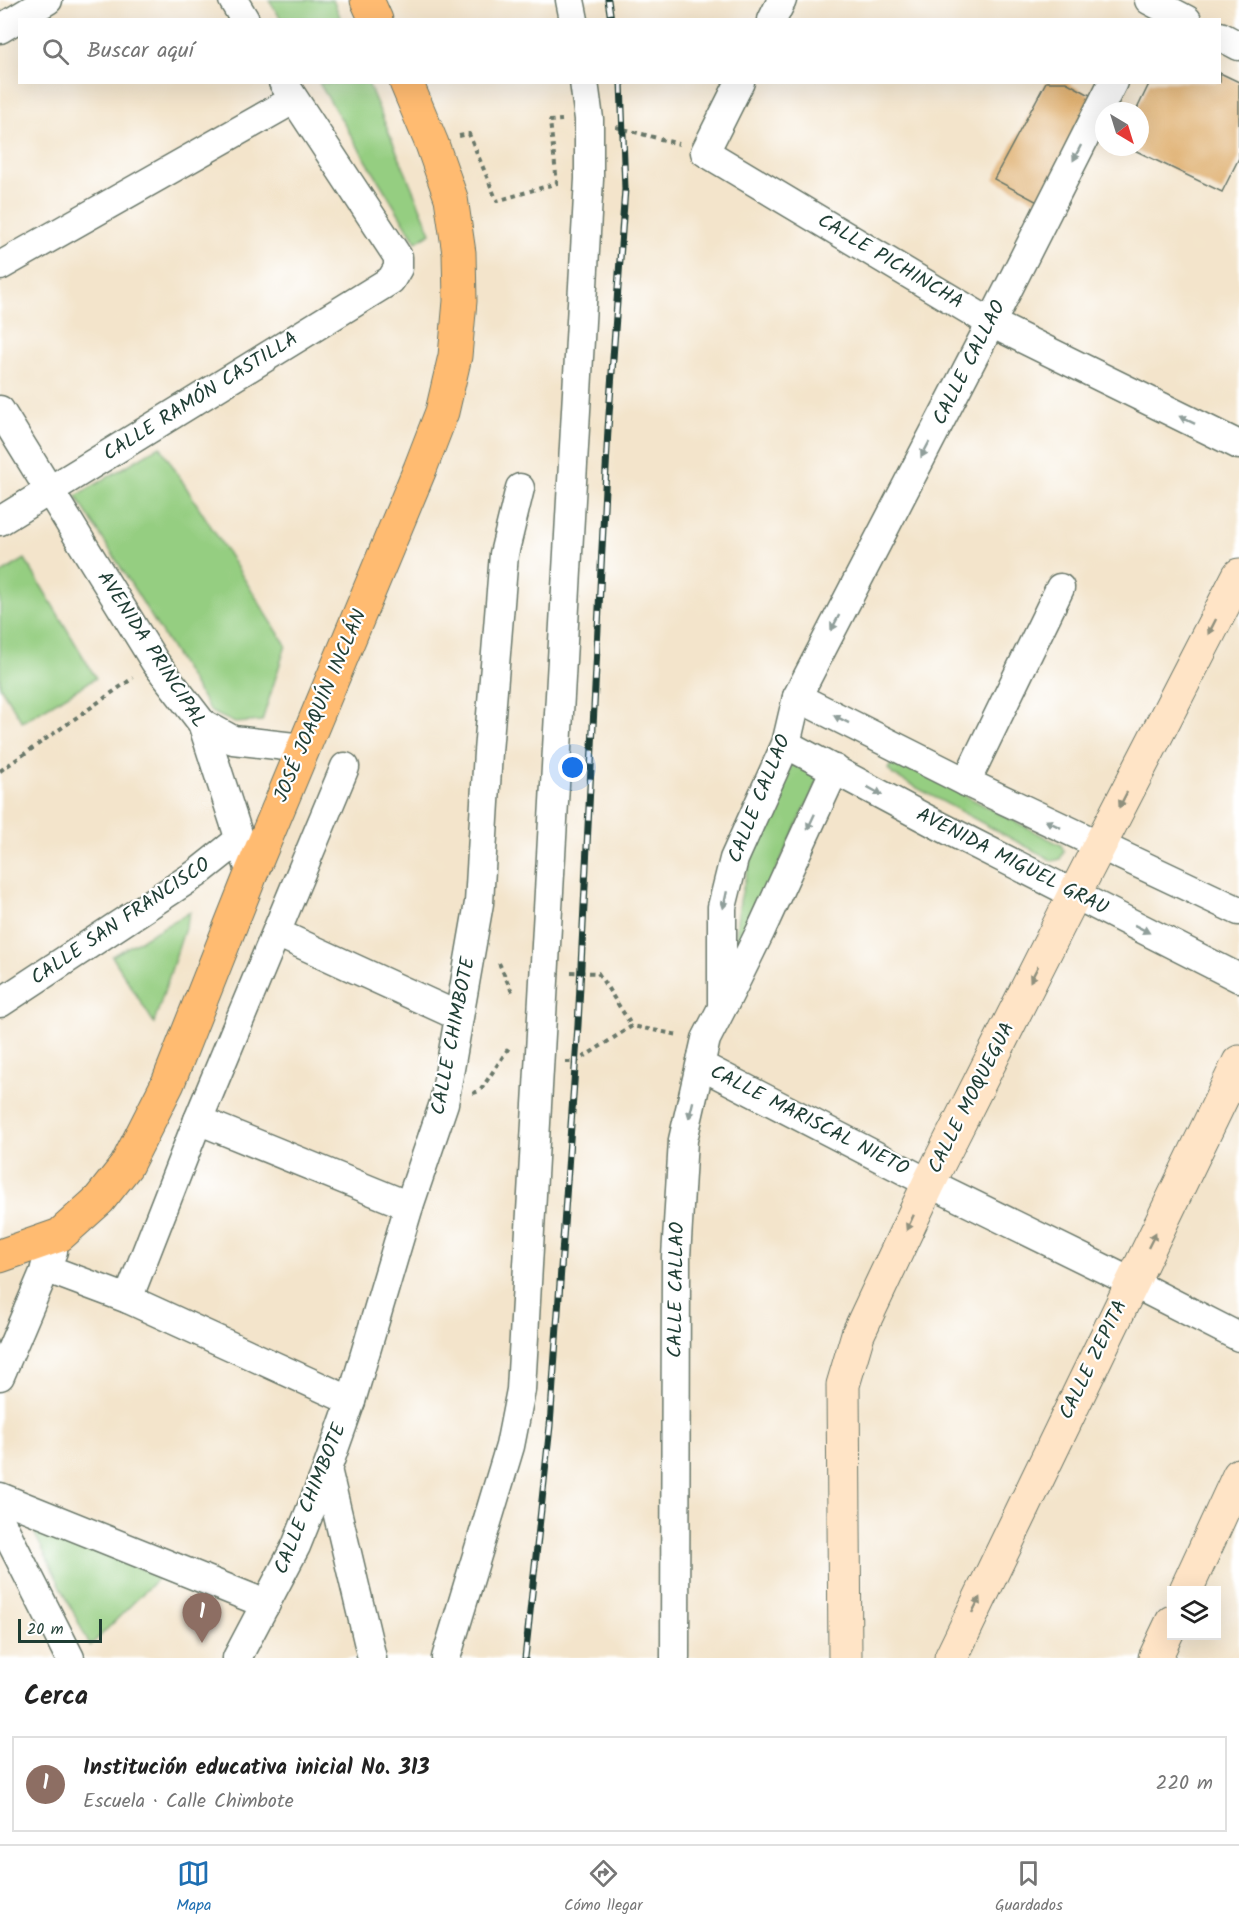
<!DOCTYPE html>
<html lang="es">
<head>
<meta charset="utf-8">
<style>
	:root { --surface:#fff; --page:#f6f6f6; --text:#222; --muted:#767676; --line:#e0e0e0; --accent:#1f6fb2 }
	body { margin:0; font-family:Kalam,sans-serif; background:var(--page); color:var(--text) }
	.controls { position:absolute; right:18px; bottom:18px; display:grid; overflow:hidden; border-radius:0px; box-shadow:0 6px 24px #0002 }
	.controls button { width:54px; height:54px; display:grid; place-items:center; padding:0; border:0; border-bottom:2px solid var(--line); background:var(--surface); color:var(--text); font:30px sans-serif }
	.compass { position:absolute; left:1095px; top:102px; width:54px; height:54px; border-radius:50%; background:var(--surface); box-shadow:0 6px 24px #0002; rotate:142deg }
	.scale { position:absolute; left:18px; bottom:15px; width:84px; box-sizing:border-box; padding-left:6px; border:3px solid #1f3d34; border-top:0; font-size:16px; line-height:21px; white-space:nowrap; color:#1f3d34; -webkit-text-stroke:4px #fff; paint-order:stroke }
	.you { position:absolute; left:573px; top:768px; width:21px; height:21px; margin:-15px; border:4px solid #fff; border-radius:50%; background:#1a73e8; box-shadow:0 0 0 9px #1a73e833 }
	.badge { display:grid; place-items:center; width:39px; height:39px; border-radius:50%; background:var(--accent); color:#fff; font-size:20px; font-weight:700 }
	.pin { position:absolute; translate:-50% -50px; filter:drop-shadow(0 2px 3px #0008) }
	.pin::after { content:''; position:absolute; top:32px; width:21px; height:18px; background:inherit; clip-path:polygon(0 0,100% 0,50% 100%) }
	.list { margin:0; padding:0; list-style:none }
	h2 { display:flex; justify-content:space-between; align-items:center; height:78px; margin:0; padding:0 24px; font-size:26px }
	h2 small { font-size:20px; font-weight:400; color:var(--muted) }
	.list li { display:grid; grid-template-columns:39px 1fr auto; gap:18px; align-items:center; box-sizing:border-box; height:96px; margin:0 12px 12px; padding:0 12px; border:2px solid var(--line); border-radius:0px }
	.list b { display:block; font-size:22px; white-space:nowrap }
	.list p { margin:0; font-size:20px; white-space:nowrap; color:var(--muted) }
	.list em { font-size:20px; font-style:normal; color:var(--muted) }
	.icon { flex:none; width:33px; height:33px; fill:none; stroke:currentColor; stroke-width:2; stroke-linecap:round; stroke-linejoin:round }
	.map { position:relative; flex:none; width:1239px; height:1658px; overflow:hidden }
	.search { position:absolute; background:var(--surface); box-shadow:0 6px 24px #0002; left:18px; right:18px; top:18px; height:66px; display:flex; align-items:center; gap:15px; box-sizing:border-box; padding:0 21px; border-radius:0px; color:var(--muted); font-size:22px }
	.sheet { height:186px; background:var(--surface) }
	nav { display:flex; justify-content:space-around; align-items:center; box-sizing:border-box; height:84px; border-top:2px solid var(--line); background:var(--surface); font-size:16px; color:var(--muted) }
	nav a { display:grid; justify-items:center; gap:3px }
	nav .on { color:var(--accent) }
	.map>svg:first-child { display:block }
	.green { fill:#95ce81; stroke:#5a865a; stroke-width:1.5 }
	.building { fill:#da6 }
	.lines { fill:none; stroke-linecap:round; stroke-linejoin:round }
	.street-casing { stroke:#697769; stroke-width:31 }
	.secondary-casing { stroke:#697769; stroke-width:35 }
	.primary-casing { stroke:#697769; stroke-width:35 }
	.path { stroke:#697769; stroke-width:4; stroke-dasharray:4.5 4.5; stroke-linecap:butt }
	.street { stroke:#fff; stroke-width:28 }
	.secondary { stroke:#ffe4c6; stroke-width:33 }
	.primary { stroke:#ffbb71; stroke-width:33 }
	.rail-casing { stroke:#1f3d34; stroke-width:7 }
	.rail { stroke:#fff; stroke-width:4.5; stroke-dasharray:14; stroke-linecap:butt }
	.oneway { fill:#8f9e9a }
	.oneway2 { fill:#8f907d }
	.labels { text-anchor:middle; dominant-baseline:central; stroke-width:4.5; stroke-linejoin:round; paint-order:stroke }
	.street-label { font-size:20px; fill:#1f3d34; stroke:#fff }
</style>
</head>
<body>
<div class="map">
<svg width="1239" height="1658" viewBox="0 0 1239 1658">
	<rect width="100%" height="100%" fill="#fff"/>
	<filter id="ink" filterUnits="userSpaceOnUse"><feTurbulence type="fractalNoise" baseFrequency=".0167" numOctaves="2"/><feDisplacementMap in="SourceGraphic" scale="12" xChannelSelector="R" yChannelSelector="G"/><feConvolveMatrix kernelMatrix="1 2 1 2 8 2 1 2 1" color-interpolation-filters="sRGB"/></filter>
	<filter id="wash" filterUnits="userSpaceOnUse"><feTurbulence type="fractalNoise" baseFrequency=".008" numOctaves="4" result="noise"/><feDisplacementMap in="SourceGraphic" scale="24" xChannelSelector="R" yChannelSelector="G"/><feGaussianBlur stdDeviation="1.35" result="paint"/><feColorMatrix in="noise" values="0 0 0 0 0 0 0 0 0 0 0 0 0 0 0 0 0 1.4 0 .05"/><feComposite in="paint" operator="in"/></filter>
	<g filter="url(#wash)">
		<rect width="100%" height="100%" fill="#f3e4cb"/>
		<g class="green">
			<path d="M 269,0 L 333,0 L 341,19 L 281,19 Z"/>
			<path d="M 319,83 L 368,83 L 431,233 L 416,242 Z"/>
			<path d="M 160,446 L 286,645 L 262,721 L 235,723 L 211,712 L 76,496 Z"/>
			<path d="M 25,559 L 96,678 L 22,722 L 0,686 L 0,574 Z"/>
			<path d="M 798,761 L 821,775 L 742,942 L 736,937 C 738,875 766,821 791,765 Z"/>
			<path d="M 900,762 L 1061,845 L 1064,851 L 1060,859 L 1053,861 L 893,775 L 888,769 L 892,763 Z"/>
			<path d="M 190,912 L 154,1023 L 112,956 Z"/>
			<path d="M 31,1526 L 160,1576 L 90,1646 Z"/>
		</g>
		<g id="blocks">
			<g class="building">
				<path d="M 1220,73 L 1239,82 L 1239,158 L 1222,192 L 1128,147 L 1140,147 L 1140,111 L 1136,111 L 1150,82 L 1220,82 Z"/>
				<path d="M 1046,82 L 1066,82 L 1101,101 L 1045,206 L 994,179 Z"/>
			</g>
		</g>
	</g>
	<g filter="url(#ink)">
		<use href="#blocks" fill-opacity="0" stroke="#697769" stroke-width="1.5"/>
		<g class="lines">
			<defs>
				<g id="street">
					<path d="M 233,0 L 245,20"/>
					<path d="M 570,0 L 574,20"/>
					<path d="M 1149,0 L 1187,20"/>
					<path d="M 772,20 L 782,0"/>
					<path d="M 0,29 L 48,0"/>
					<path d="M 1220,36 L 1239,46"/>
					<path d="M 740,82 L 705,152 L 991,323 L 1239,445"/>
					<path d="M 0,266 L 293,100"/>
					<path d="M 0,410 L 155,662 L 202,723 L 251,874"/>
					<path d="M 0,521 L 391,280 L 398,268 L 398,257 L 283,82"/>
					<path d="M 797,697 L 966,782 L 1239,911"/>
					<path d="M 202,723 L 233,740 L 303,748"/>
					<path d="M 786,744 L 940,826 L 1239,978"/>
					<path d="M 966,782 L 1060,588"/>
					<path d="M 277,933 L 458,1016"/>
					<path d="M 0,1003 L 196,874 L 240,839"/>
					<path d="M 725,1003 L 761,930 L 835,769"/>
					<path d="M 702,1066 L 929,1183 L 1131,1282 L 1239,1337"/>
					<path d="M 198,1120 L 409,1206"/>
					<path d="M 45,1268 L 128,1299 L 351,1401"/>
					<path d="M 128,1299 L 198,1120 L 345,767"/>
					<path d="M 0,1376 L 53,1251"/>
					<path d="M 327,1469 L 372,1658"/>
					<path d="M 0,1497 L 266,1604"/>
					<path d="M 0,1520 L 70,1658"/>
					<path d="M 237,1658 L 296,1546 L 327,1469 L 351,1401 L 409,1206 L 444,1103 L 479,903 L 488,752 L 504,554 L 520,488"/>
					<path d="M 446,1658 L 510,1446 L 521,1390 L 589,179 L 589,119 L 584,82"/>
					<path d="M 675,1658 L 676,1257 L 683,1140 L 706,1039 L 722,1008 L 722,907 L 734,859 L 786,744 L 797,697 L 991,323 L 1113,82"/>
				</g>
				<g id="secondary">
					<path d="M 1186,1590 L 1239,1475"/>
					<path d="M 845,1658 L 843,1385 L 858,1334 L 929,1183 L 1074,895 L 1239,575"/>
					<path d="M 951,1658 L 1239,1062"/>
					<path d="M 1155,1658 L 1172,1622"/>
				</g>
				<g id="primary">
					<path d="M 367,0 L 376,20"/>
					<path d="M 0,1256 L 60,1235 L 99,1200 L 126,1166 L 168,1083 L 251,874 L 420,469 L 442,412 L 455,356 L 460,301 L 459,253 L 451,198 L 432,144 L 406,82"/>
				</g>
			</defs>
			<use href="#street" class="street-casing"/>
			<use href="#secondary" class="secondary-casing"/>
			<use href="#primary" class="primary-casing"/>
			<g class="path">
				<path d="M 616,127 L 679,144"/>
				<path d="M 459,136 L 469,134 L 497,201 L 557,183 L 550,121 L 562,120"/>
				<path d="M 0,771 L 133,678"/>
				<path d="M 499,963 L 513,994"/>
				<path d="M 571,972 L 598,973 L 632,1026"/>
				<path d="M 566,1062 L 576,1062 L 632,1026 L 679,1035"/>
				<path d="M 473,1093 L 480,1091 L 510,1046"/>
			</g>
			<use href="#street" class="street"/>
			<use href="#secondary" class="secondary"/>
			<use href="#primary" class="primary"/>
			<defs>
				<g id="rail">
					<path d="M 608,0 L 611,20"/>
					<path d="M 525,1658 L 550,1426 L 578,1025 L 608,429 L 625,189 L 621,82"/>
				</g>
			</defs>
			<use href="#rail" class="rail-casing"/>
			<use href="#rail" class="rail"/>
		</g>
		<defs><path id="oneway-solid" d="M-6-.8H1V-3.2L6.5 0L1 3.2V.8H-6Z" transform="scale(1.5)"/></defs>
		<g class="oneway">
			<use href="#oneway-solid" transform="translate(1077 153) rotate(117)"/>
			<use href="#oneway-solid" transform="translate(1187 420) rotate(-154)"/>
			<use href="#oneway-solid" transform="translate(925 450) rotate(118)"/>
			<use href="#oneway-solid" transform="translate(835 623) rotate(118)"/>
			<use href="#oneway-solid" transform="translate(841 719) rotate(-153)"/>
			<use href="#oneway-solid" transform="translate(875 791) rotate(29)"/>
			<use href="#oneway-solid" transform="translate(811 822) rotate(115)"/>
			<use href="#oneway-solid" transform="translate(1053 824) rotate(-154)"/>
			<use href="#oneway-solid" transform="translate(725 900) rotate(102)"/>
			<use href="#oneway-solid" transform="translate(1142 929) rotate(27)"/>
			<use href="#oneway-solid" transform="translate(691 1110) rotate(104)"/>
		</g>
		<g class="oneway2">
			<use href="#oneway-solid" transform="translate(1212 627) rotate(117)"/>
			<use href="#oneway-solid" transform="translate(1123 800) rotate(117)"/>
			<use href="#oneway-solid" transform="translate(1034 974) rotate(117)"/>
			<use href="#oneway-solid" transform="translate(910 1223) rotate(115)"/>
			<use href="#oneway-solid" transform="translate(1152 1240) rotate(-64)"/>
			<use href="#oneway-solid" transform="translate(976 1605) rotate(-64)"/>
		</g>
	</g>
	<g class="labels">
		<g class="street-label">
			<text transform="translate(890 262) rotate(31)">CALLE PICHINCHA</text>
			<text transform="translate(970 363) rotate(-63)">CALLE CALLAO</text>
			<text transform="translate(201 397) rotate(-32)">CALLE RAMÓN CASTILLA</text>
			<text transform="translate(151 650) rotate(57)">AVENIDA PRINCIPAL</text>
			<text transform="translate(321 706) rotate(-67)">JOSÉ JOAQUÍN INCLÁN</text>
			<text transform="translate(760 799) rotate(-68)">CALLE CALLAO</text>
			<text transform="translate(1012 862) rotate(27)">AVENIDA MIGUEL GRAU</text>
			<text transform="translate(121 922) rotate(-34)">CALLE SAN FRANCISCO</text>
			<text transform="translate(454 1036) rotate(-79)">CALLE CHIMBOTE</text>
			<text transform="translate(972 1098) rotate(-63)">CALLE MOQUEGUA</text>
			<text transform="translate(809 1121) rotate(27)">CALLE MARISCAL NIETO</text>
			<text transform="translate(677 1290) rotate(-89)">CALLE CALLAO</text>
			<text transform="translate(1094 1360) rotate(-64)">CALLE ZEPITA</text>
			<text transform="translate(311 1499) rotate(-68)">CALLE CHIMBOTE</text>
		</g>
	</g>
</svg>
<div class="controls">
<button><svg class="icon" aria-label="layers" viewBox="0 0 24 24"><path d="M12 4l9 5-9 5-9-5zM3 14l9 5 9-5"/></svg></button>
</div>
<svg class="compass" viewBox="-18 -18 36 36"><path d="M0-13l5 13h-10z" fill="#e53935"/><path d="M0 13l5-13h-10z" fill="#767676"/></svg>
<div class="scale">20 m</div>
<div class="you"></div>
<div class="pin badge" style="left:202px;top:1643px;background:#8d6e63">1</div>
<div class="search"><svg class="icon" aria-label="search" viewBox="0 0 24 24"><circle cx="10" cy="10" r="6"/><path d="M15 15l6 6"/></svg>Buscar aquí</div>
</div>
<section class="sheet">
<h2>Cerca<small></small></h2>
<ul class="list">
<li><span class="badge" style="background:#8d6e63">1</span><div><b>Institución educativa inicial No. 313</b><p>Escuela · Calle Chimbote</p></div><em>220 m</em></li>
</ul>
</section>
<nav>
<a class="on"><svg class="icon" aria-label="map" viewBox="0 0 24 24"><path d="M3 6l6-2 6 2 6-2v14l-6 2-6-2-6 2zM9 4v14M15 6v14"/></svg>Mapa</a>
<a><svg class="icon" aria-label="directions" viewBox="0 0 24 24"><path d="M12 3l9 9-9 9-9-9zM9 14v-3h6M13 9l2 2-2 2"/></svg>Cómo llegar</a>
<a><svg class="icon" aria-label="saved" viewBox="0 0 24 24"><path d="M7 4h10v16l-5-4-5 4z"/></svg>Guardados</a>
</nav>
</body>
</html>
